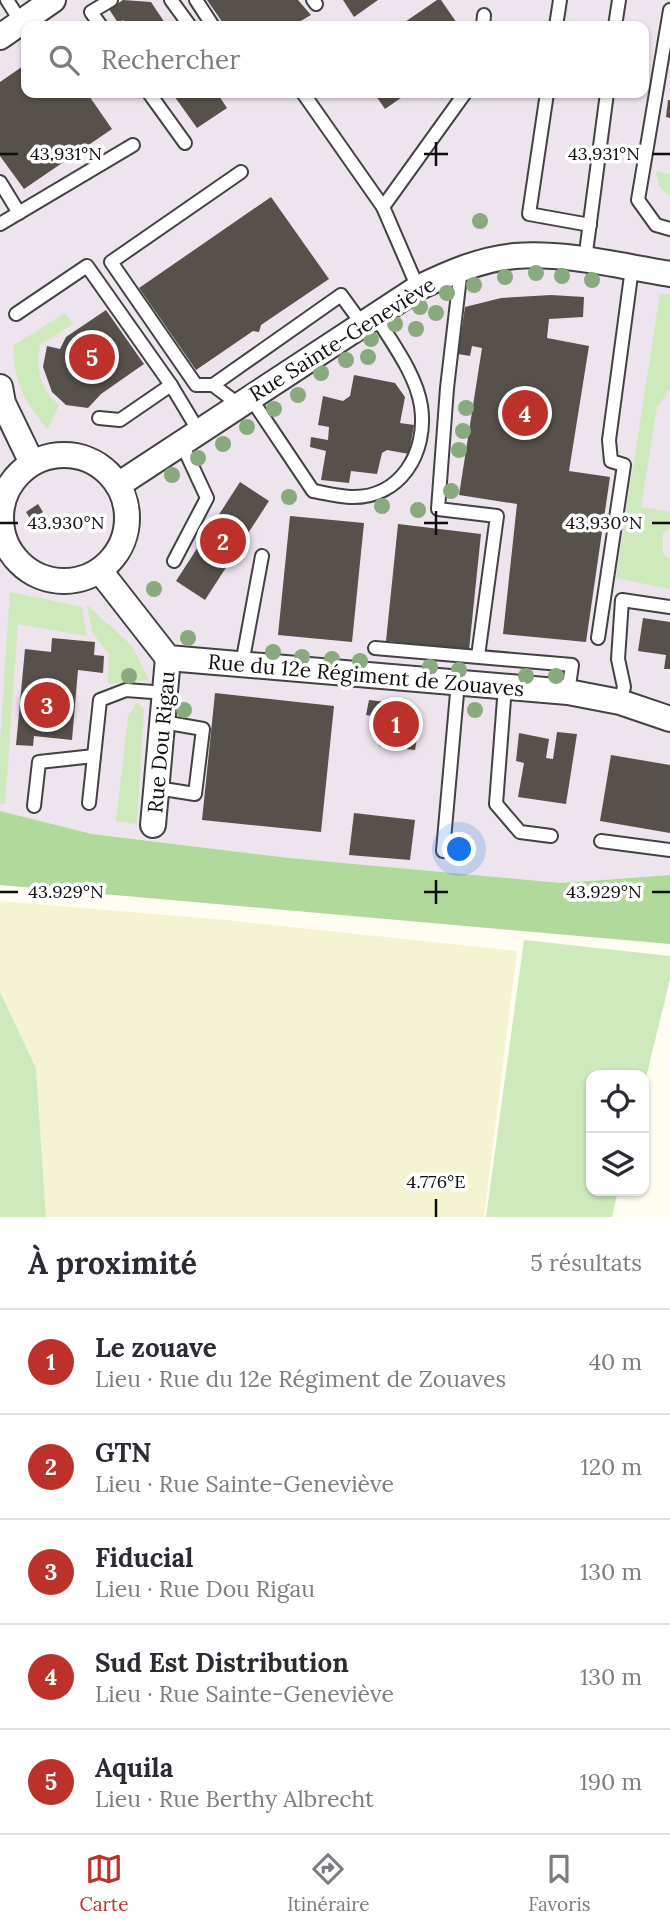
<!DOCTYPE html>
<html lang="fr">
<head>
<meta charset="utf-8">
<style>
	:root { --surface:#fff; --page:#f2f2f3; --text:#2b2b33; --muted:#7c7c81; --line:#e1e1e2; --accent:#bc312a }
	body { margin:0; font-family:Lora,serif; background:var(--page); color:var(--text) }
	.controls { position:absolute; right:21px; bottom:21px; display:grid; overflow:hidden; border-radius:14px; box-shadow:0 2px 5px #0004 }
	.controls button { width:63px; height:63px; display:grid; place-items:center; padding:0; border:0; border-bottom:2px solid var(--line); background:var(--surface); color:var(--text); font:35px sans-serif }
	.you { position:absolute; left:460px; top:850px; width:24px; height:24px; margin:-18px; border:5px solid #fff; border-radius:50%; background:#1a73e8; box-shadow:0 0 0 10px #1a73e833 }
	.badge { display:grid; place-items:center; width:46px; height:46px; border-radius:50%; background:var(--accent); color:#fff; font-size:23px; font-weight:700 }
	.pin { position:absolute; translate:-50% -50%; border:4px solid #fff; box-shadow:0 2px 7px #0006 }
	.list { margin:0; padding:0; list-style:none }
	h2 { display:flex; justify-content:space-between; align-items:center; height:91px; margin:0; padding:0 28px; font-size:30px }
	h2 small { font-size:23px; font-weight:400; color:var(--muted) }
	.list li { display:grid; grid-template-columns:46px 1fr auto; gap:21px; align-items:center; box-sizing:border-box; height:105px; padding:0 28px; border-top:2px solid var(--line) }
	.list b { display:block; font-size:26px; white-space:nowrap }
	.list p { margin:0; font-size:23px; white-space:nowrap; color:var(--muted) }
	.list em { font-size:23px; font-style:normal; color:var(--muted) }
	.icon { flex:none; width:38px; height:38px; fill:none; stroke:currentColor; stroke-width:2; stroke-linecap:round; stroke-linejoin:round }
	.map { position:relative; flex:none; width:670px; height:1217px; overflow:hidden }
	.search { position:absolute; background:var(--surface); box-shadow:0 2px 5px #0004; left:21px; right:21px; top:21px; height:77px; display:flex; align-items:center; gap:18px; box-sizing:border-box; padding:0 24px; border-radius:14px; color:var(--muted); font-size:26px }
	.sheet { height:616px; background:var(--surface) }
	nav { display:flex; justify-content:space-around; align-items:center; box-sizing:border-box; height:98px; border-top:2px solid var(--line); background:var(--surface); font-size:19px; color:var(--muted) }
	nav a { display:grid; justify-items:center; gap:4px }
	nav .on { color:var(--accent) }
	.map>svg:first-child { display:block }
	.industrial { fill:#ede4ed; fill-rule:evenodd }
	.farmland { fill:#f4f4d2 }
	.green { fill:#cee9bb }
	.forest { fill:#b1d99b }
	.building { fill:#57514b }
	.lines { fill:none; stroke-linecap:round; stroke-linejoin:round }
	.lane-casing { stroke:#424242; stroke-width:16 }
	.street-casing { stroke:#424242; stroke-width:28 }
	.lane { stroke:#fff; stroke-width:12 }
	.street { stroke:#fff; stroke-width:24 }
	.tree { fill:#89a97e }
	.ticks { fill:none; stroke:#0f0f0f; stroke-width:2.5 }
	.labels { text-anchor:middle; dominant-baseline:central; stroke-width:7; stroke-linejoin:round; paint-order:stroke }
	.street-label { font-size:21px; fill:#0f0f0f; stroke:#fff }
	.ticks-label { font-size:18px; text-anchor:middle; fill:#0f0f0f; stroke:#fff; stroke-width:7; stroke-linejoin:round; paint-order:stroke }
</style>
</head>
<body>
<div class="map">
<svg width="670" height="1217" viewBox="0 0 670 1217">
	<rect width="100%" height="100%" fill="#fffdf1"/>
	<path class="industrial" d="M 0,0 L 670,0 L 670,875 L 561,883 L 290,858 L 92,834 L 0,811 ZM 26,26 L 644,26 L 644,93 L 26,93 Z"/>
	<path class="farmland" d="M 0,901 L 226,920 L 517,951 L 484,1217 L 46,1217 L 36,1068 L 0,992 Z"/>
	<g class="green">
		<path d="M 656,171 L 670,174 L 670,196 L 659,186 Z"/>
		<path d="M 660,293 L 670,295 L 670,389 L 657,407 L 641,507 L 670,512 L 670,528 L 663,533 L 663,553 L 670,559 L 670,589 L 616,578 Z"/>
		<path d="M 65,313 L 73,324 L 40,345 C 36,370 39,388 59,405 L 48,429 C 23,400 15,385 13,346 Z"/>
		<path d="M 10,592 L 82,607 L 87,636 L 18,624 L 5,804 L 0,803 L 0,740 Z"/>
		<path d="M 87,605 L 132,646 L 149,680 L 108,684 L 109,654 L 92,632 Z"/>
		<path d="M 137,702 L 144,709 L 137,824 L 116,821 L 128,717 Z"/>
		<path d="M 524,940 L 670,956 L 670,979 L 644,1086 L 644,1075 L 591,1075 L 591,1191 L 618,1191 L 612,1217 L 486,1217 Z"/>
		<path d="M 0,992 L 36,1068 L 46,1217 L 0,1217 Z"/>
	</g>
	<path class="forest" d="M 0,811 L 92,834 L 290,858 L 561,883 L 670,875 L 670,944 L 0,885 Z"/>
	<g class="building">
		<path d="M 123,0 L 151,2 L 167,26 L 127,26 L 123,20 L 118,23 L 109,9 Z"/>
		<path d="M 207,0 L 298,0 L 311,15 L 292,26 L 225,26 Z"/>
		<path d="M 343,0 L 378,0 L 354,17 Z"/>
		<path d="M 437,0 L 441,0 L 459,26 L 399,26 Z"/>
		<path d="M 26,64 L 26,93 L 87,93 L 112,129 L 24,189 L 0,156 L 0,82 Z"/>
		<path d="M 172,93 L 223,93 L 219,96 L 227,108 L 197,128 Z"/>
		<path d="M 374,93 L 408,93 L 385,109 Z"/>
		<path d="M 668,100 L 670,100 L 670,118 L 666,117 Z"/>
		<path d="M 271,197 L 329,279 L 261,325 L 259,332 L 253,331 L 196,370 L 139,288 Z"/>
		<path d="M 551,295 L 584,297 L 583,317 L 549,319 L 547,338 L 589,346 L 569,471 L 610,477 L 586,642 L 503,634 L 517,504 L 459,495 L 482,348 L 472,346 L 470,356 L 458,354 L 465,307 L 501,298 Z"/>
		<path d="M 106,310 L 144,364 L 101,394 L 88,408 L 66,405 L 52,392 L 43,367 L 47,346 L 60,349 L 66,337 Z"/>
		<path d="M 354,375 L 395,383 L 405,397 L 400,423 L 414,425 L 409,454 L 387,450 L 382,453 L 377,474 L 351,471 L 349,483 L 321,480 L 326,451 L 310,447 L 311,437 L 328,440 L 329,427 L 318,425 L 323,396 L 343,401 L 350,396 Z"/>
		<path d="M 240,482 L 269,501 L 205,600 L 176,581 Z"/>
		<path d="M 38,504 L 43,512 L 31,520 L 26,512 Z"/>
		<path d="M 290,516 L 364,523 L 352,642 L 278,635 Z"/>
		<path d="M 398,524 L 481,534 L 469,650 L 386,641 Z"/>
		<path d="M 643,618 L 670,622 L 670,669 L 664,669 L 666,655 L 638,651 Z"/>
		<path d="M 52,638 L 95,642 L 94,655 L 104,656 L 103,673 L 78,670 L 72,740 L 34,736 L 33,746 L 16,745 L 25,649 L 51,652 Z"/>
		<path d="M 215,693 L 334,706 L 321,832 L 202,820 Z"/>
		<path d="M 369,700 L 413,705 L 409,731 L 418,732 L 415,750 L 379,746 L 383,718 L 366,715 Z"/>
		<path d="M 557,732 L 577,734 L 566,804 L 518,797 L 524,763 L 516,761 L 519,733 L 549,739 L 546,758 L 553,759 Z"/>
		<path d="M 611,755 L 670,765 L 670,833 L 600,821 Z"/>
		<path d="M 354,813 L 415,820 L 410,860 L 349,855 Z"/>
	</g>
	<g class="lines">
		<defs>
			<g id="lane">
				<path d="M 7,0 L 21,22"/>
				<path d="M 171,0 L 190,26"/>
				<path d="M 196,0 L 213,26"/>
				<path d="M 313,0 L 316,4"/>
				<path d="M 670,10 L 638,200 L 656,225 L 670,229"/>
				<path d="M 101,26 L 91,12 L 111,0"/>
				<path d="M 483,26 L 484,15"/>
				<path d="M 556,26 L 560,0"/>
				<path d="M 615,26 L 619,0"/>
				<path d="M 149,93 L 185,143"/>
				<path d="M 303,93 L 383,207"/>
				<path d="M 547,93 L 529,214 L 590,225"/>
				<path d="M 0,182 L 19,213"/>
				<path d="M 0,224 L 133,145"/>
				<path d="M 585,260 L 607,93"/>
				<path d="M 461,268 L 447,388 L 438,509 L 497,516 L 478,656"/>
				<path d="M 418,288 L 383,207 L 465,93"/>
				<path d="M 16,314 L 87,266 L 171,385"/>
				<path d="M 213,385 L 341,295 L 362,324"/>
				<path d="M 250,397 L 313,491 C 325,493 337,496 350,497 C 400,499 428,453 421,406 C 416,374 392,343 375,315"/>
				<path d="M 238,404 L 213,385 L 196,385 L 111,262 L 241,172"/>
				<path d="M 99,418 L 120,420 L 171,385 L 198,430"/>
				<path d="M 174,561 L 207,498 L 181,442"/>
				<path d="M 598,638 L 624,465 L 611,461 L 609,440 L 632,268"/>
				<path d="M 375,648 L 572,665 L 568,692"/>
				<path d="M 242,664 L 262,556"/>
				<path d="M 505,686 L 496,804 L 520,832 L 551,836"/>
				<path d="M 620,702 L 624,687 L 618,659 L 622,600 L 670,607"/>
				<path d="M 157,788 L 195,794 L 203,729 L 163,722"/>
				<path d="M 89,803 L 100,700 L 126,690 L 166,693"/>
				<path d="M 34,806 L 39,762 L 94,756"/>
				<path d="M 601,841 L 670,850"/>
				<path d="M 443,851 L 458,682"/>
			</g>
			<g id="street">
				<path d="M 0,37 L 53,0"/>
				<path d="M 0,387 L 3,403 L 32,463"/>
				<circle cx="64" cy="518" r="63"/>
				<path d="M 118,485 L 418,288 C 449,273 481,259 515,256 C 566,252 620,266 670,274"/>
				<path d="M 100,571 L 168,658 L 568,692 L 620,702 L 670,719"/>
				<path d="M 153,825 L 168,658"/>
			</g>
		</defs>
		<use href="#lane" class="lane-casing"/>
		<use href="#street" class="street-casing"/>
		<use href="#lane" class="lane"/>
		<use href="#street" class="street"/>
	</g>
	<g class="tree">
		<circle cx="480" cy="221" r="8"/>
		<circle cx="536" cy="273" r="8"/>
		<circle cx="562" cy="276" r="8"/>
		<circle cx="505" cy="277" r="8"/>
		<circle cx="592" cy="280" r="8"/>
		<circle cx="474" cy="285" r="8"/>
		<circle cx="447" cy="293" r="8"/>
		<circle cx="420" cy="307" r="8"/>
		<circle cx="436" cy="313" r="8"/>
		<circle cx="395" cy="324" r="8"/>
		<circle cx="416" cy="329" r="8"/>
		<circle cx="371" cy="339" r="8"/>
		<circle cx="368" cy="357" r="8"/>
		<circle cx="346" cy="360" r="8"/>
		<circle cx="321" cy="373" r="8"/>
		<circle cx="298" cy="395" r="8"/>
		<circle cx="466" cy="408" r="8"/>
		<circle cx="274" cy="409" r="8"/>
		<circle cx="247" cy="427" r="8"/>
		<circle cx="463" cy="431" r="8"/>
		<circle cx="223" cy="444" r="8"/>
		<circle cx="459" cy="450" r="8"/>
		<circle cx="198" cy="458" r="8"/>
		<circle cx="172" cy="475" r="8"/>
		<circle cx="451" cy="491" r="8"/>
		<circle cx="289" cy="497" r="8"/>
		<circle cx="382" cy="506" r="8"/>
		<circle cx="418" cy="510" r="8"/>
		<circle cx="154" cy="589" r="8"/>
		<circle cx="188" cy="638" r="8"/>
		<circle cx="273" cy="652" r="8"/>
		<circle cx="302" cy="657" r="8"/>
		<circle cx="332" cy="659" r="8"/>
		<circle cx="360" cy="661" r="8"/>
		<circle cx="430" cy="667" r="8"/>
		<circle cx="459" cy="670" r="8"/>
		<circle cx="129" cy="676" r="8"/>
		<circle cx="526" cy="676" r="8"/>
		<circle cx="556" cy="676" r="8"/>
		<circle cx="184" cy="710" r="8"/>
		<circle cx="475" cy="710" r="8"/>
	</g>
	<path class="ticks" d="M 436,142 L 436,166M 0,154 L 18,154M 424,154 L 448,154M 652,154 L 670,154M 436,511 L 436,535M 0,523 L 18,523M 424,523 L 448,523M 652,523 L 670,523M 436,880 L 436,904M 0,892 L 18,892M 424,892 L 448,892M 652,892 L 670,892M 436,1199 L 436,1217"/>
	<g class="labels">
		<g class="street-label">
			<text transform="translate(342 339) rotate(-32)">Rue Sainte-Geneviève</text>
			<text transform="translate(366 675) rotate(5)">Rue du 12e Régiment de Zouaves</text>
			<text transform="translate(161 742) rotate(-85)">Rue Dou Rigau</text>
		</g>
	</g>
	<g class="ticks-label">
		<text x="66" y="160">43.931°N</text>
		<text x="604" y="160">43.931°N</text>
		<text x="66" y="529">43.930°N</text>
		<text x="604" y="529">43.930°N</text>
		<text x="66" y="898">43.929°N</text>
		<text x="604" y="898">43.929°N</text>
		<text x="436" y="1188">4.776°E</text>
	</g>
</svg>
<div class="controls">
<button><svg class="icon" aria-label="locate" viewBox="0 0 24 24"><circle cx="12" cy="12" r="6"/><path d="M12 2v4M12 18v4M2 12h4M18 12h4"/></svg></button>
<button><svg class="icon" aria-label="layers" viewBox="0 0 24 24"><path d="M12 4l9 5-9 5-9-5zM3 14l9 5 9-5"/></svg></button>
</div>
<div class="you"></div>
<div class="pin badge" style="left:396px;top:724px">1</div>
<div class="pin badge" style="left:223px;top:541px">2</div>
<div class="pin badge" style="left:47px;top:705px">3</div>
<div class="pin badge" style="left:525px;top:413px">4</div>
<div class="pin badge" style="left:92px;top:357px">5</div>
<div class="search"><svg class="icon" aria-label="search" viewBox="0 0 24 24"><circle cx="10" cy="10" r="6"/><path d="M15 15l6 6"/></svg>Rechercher</div>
</div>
<section class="sheet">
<h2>À proximité<small>5 résultats</small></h2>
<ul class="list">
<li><span class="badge">1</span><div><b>Le zouave</b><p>Lieu · Rue du 12e Régiment de Zouaves</p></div><em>40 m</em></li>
<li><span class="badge">2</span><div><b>GTN</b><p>Lieu · Rue Sainte-Geneviève</p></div><em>120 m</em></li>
<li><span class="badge">3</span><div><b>Fiducial</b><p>Lieu · Rue Dou Rigau</p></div><em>130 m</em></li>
<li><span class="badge">4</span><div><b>Sud Est Distribution</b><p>Lieu · Rue Sainte-Geneviève</p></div><em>130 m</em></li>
<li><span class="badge">5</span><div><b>Aquila</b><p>Lieu · Rue Berthy Albrecht</p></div><em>190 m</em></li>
</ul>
</section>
<nav>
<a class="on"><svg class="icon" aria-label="map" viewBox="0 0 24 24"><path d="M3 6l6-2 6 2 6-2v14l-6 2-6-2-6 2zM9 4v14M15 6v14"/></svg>Carte</a>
<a><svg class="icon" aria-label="directions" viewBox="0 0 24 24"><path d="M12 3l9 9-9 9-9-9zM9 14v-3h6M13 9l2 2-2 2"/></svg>Itinéraire</a>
<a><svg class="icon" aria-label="saved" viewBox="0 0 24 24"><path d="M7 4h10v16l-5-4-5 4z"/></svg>Favoris</a>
</nav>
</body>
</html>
